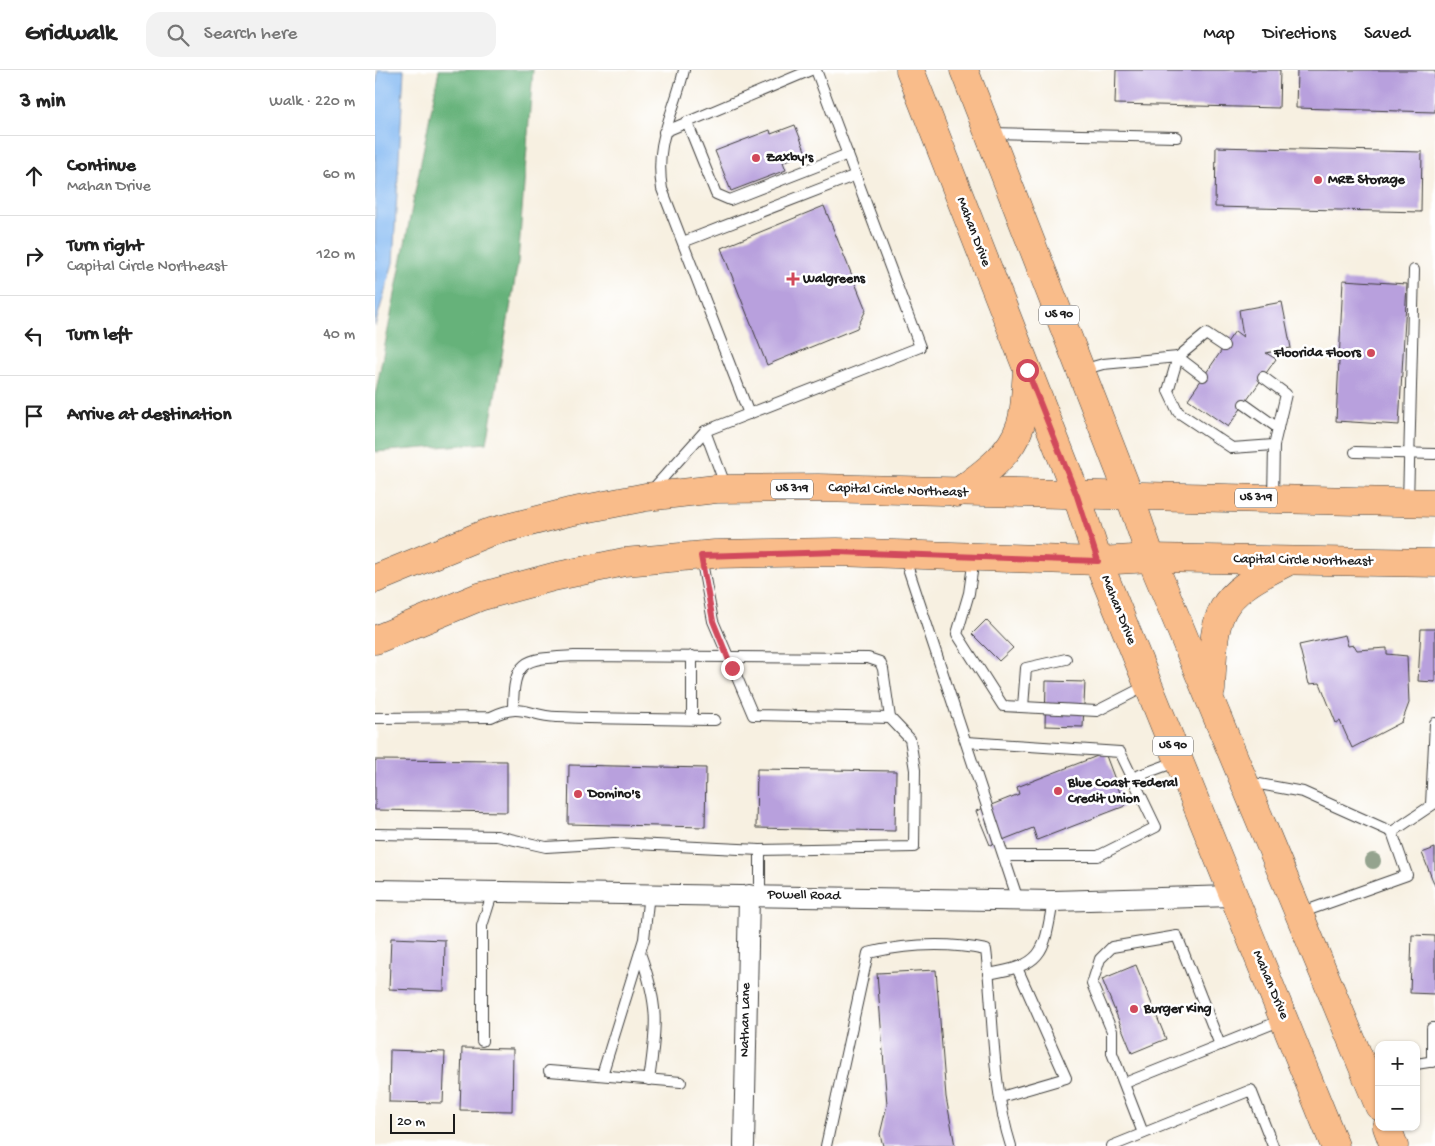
<!DOCTYPE html>
<html lang="en">
<head>
<meta charset="utf-8">
<style>
	:root { --surface:#fff; --page:#f2f2f2; --text:#222; --muted:#767676; --line:#e0e0e0 }
	body { margin:0; font-family:"Gochi Hand",sans-serif; background:var(--page); color:var(--text) }
	.controls { position:absolute; right:15px; bottom:15px; display:grid; overflow:hidden; border-radius:10px; box-shadow:0 1px 4px #0004 }
	.controls button { width:45px; height:45px; display:grid; place-items:center; padding:0; border:0; border-bottom:1px solid var(--line); background:var(--surface); color:var(--text); font:25px sans-serif }
	.scale { position:absolute; left:15px; bottom:12px; width:65px; box-sizing:border-box; padding-left:5px; border:2px solid #1c1c1c; border-top:0; font-size:14px; line-height:18px; white-space:nowrap; color:#1c1c1c; -webkit-text-stroke:4px #fff; paint-order:stroke }
	.stop { position:absolute; width:15px; height:15px; margin:-11px; border:4px solid #d1495b; border-radius:50%; background:#fff }
	.stop.end { background:#d1495b; border-color:#fff; box-shadow:0 1px 5px #0008 }
	.list { margin:0; padding:0; list-style:none }
	h2 { display:flex; justify-content:space-between; align-items:center; height:65px; margin:0; padding:0 20px; font-size:21px }
	h2 small { font-size:16px; font-weight:400; color:var(--muted) }
	.list li { display:grid; grid-template-columns:32px 1fr auto; gap:15px; align-items:center; box-sizing:border-box; height:80px; padding:0 20px; border-top:1px solid var(--line) }
	.list b { display:block; font-size:19px; white-space:nowrap }
	.list p { margin:0; font-size:16px; white-space:nowrap; color:var(--muted) }
	.list em { font-size:16px; font-style:normal; color:var(--muted) }
	.icon { flex:none; width:28px; height:28px; fill:none; stroke:currentColor; stroke-width:2; stroke-linecap:round; stroke-linejoin:round }
	.map { position:relative; flex:none; width:1060px; height:1076px; overflow:hidden }
	header { display:flex; align-items:center; gap:30px; box-sizing:border-box; height:70px; padding:0 25px; background:var(--surface); border-bottom:1px solid var(--line) }
	header strong { font-size:24px }
	nav { display:flex; gap:28px; margin-inline-start:auto; font-size:18px }
	.search { width:350px; height:45px; background:var(--page); display:flex; align-items:center; gap:12px; box-sizing:border-box; padding:0 18px; border-radius:15px; color:var(--muted); font-size:19px }
	main { display:flex }
	aside { flex:1; background:var(--surface) }
	.map>svg:first-child { display:block }
	.forest { fill:#66b27a; stroke:#41674b }
	.water { fill:#85baf3; stroke:#506b88 }
	.building { fill:#b8a0dd }
	.lines { fill:none; stroke-linecap:round; stroke-linejoin:round }
	.lane-casing { stroke:#3d3c3a; stroke-width:12 }
	.street-casing { stroke:#3d3c3a; stroke-width:22 }
	.primary-casing { stroke:#3d3c3a; stroke-width:29 }
	.lane { stroke:#fff; stroke-width:10 }
	.street { stroke:#fff; stroke-width:20 }
	.primary { stroke:#f9bc8a; stroke-width:28 }
	.tree { fill:#94a38e }
	.route { stroke:#d1495b; stroke-width:6 }
	.poi-dot { fill:#d1495b; stroke:#fff; stroke-width:2 }
	.labels { text-anchor:middle; dominant-baseline:central; stroke-width:5; stroke-linejoin:round; paint-order:stroke }
	.shield { fill:#fff; stroke:#606060; stroke-width:1 }
	.shield-label { font-size:12px; font-weight:bold; fill:#1c1c1c }
	.poi-label { font-size:14px; font-weight:bold; fill:#1c1c1c; stroke:#fff; text-anchor:start }
	.street-label { font-size:14px; fill:#1c1c1c; stroke:#fff }
</style>
</head>
<body>
<header>
<strong>Gridwalk</strong>
<div class="search"><svg class="icon" aria-label="search" viewBox="0 0 24 24"><circle cx="10" cy="10" r="6"/><path d="M15 15l6 6"/></svg>Search here</div>
<nav><a>Map</a><a>Directions</a><a>Saved</a></nav>
</header>
<main>
<aside>
<h2>3 min<small>Walk · 220 m</small></h2>
<ul class="list">
<li><svg class="icon" aria-label="ahead" viewBox="0 0 24 24"><path d="M12 20V5M6 11l6-6 6 6"/></svg><div><b>Continue</b><p>Mahan Drive</p></div><em>60 m</em></li>
<li><svg class="icon" aria-label="right" viewBox="0 0 24 24"><path d="M7 20v-9h11M14 6l5 5-5 5"/></svg><div><b>Turn right</b><p>Capital Circle Northeast</p></div><em>120 m</em></li>
<li><svg class="icon" aria-label="left" viewBox="0 0 24 24"><path d="M17 20v-9H6M10 6l-5 5 5 5"/></svg><div><b>Turn left</b></div><em>40 m</em></li>
<li><svg class="icon" aria-label="arrive" viewBox="0 0 24 24"><path d="M6 21V4h12l-3 4 3 4H6"/></svg><div><b>Arrive at destination</b></div></li>
</ul>
</aside>
<div class="map">
<svg width="1060" height="1076" viewBox="0 0 1060 1076">
	<rect width="100%" height="100%" fill="#fff"/>
	<filter id="ink" filterUnits="userSpaceOnUse"><feTurbulence type="fractalNoise" baseFrequency=".02" numOctaves="2"/><feDisplacementMap in="SourceGraphic" scale="10" xChannelSelector="R" yChannelSelector="G"/><feConvolveMatrix kernelMatrix="1 2 1 2 8 2 1 2 1" color-interpolation-filters="sRGB"/></filter>
	<filter id="wash" filterUnits="userSpaceOnUse"><feTurbulence type="fractalNoise" baseFrequency=".0096" numOctaves="4" result="noise"/><feDisplacementMap in="SourceGraphic" scale="20" xChannelSelector="R" yChannelSelector="G"/><feGaussianBlur stdDeviation="1.12" result="paint"/><feColorMatrix in="noise" values="0 0 0 0 0 0 0 0 0 0 0 0 0 0 0 0 0 1.4 0 .05"/><feComposite in="paint" operator="in"/></filter>
	<g filter="url(#wash)">
		<rect width="100%" height="100%" fill="#f7f0e1"/>
		<path class="forest" d="M 64,0 L 158,0 L 143,192 L 112,373 L 0,382 L 0,326 Z"/>
		<path class="water" d="M 3,0 L 29,0 L 18,193 L 0,256 L 0,27 Z"/>
		<g id="blocks">
			<g class="building">
				<path d="M 741,0 L 905,0 L 904,38 L 740,34 Z"/>
				<path d="M 922,0 L 1060,0 L 1060,42 L 921,38 Z"/>
				<path d="M 420,55 L 431,83 L 408,92 L 411,100 L 356,121 L 340,81 L 395,60 L 396,64 Z"/>
				<path d="M 841,77 L 1047,82 L 1046,142 L 840,137 Z"/>
				<path d="M 449,136 L 491,240 L 482,258 L 392,295 L 346,178 Z"/>
				<path d="M 968,210 L 1032,214 L 1024,355 L 961,351 Z"/>
				<path d="M 907,232 L 916,278 L 891,283 L 901,289 L 853,357 L 813,329 L 860,261 L 868,267 L 864,240 Z"/>
				<path d="M 611,550 L 638,578 L 624,591 L 597,564 Z"/>
				<path d="M 1046,559 L 1060,559 L 1060,612 L 1043,611 Z"/>
				<path d="M 970,565 L 973,576 L 979,575 L 982,580 L 1012,578 L 1012,584 L 1032,586 L 1034,633 L 1027,652 L 977,678 L 965,651 L 961,653 L 945,613 L 934,614 L 924,575 Z"/>
				<path d="M 671,611 L 710,612 L 708,657 L 670,656 Z"/>
				<path d="M 730,683 L 750,736 L 662,770 L 658,758 L 615,775 L 601,741 L 644,724 L 642,717 Z"/>
				<path d="M 0,690 L 132,691 L 132,742 L 0,740 Z"/>
				<path d="M 194,695 L 331,698 L 330,757 L 193,754 Z"/>
				<path d="M 382,699 L 521,701 L 520,761 L 381,758 Z"/>
				<path d="M 1060,778 L 1060,816 L 1047,783 Z"/>
				<path d="M 1037,865 L 1060,866 L 1060,924 L 1035,923 Z"/>
				<path d="M 16,868 L 70,870 L 69,921 L 14,919 Z"/>
				<path d="M 761,895 L 791,969 L 757,983 L 727,909 Z"/>
				<path d="M 561,900 L 571,1027 L 580,1076 L 508,1076 L 505,1064 L 512,1035 L 502,903 Z"/>
				<path d="M 87,978 L 138,979 L 137,1041 L 85,1040 Z"/>
				<path d="M 15,980 L 70,982 L 68,1033 L 14,1032 Z"/>
			</g>
		</g>
	</g>
	<g filter="url(#ink)">
		<use href="#blocks" fill-opacity="0" stroke="#3d3c3a" stroke-width="1"/>
		<g class="lines">
			<defs>
				<g id="lane">
					<path d="M 309,0 C 299,45 279,70 287,119 L 374,344"/>
					<path d="M 312,52 L 341,124 L 355,130 L 473,84"/>
					<path d="M 289,62 L 436,0"/>
					<path d="M 616,63 L 802,67"/>
					<path d="M 308,172 L 481,105"/>
					<path d="M 707,300 L 728,294 L 803,287 L 793,321 L 803,342 L 857,378 L 899,375"/>
					<path d="M 828,306 L 803,287 L 831,264 L 849,276"/>
					<path d="M 888,307 L 911,324 L 899,375 L 898,428"/>
					<path d="M 869,334 L 903,358"/>
					<path d="M 330,361 L 351,417"/>
					<path d="M 980,382 L 1060,384"/>
					<path d="M 277,420 L 330,361 L 545,277 L 441,0"/>
					<path d="M 1033,432 L 1039,200"/>
					<path d="M 529,486 L 643,830"/>
					<path d="M 326,487 L 338,551 L 378,645 L 515,648"/>
					<path d="M 599,488 L 594,523 L 582,564 L 628,636 L 722,641 L 771,616"/>
					<path d="M 317,586 L 317,649"/>
					<path d="M 648,637 L 651,598 L 691,589"/>
					<path d="M 0,648 L 116,647 C 147,632 153,646 182,647 C 235,649 288,649 340,650"/>
					<path d="M 591,672 L 745,682 L 781,757 L 723,786 L 629,786"/>
					<path d="M 757,708 L 803,691"/>
					<path d="M 873,712 L 928,722 L 1017,762 L 1032,805 L 925,843"/>
					<path d="M 1056,735 L 1060,653"/>
					<path d="M 1017,762 L 1060,733"/>
					<path d="M 0,764 L 122,766 L 171,777 L 239,773 L 385,780 L 539,777 L 540,700 L 535,669 L 515,648 L 508,599 L 505,592 L 493,588 L 199,586 C 151,589 138,587 138,640"/>
					<path d="M 385,825 L 385,780"/>
					<path d="M 265,883 C 284,935 282,956 274,1010"/>
					<path d="M 613,904 C 669,895 669,883 678,831"/>
					<path d="M 107,971 L 107,856 L 118,821"/>
					<path d="M 1057,992 L 1057,958 L 1060,958"/>
					<path d="M 1041,994 L 1060,991"/>
					<path d="M 174,1001 L 306,1012"/>
					<path d="M 227,1005 L 269,869 L 274,823"/>
					<path d="M 750,1013 L 907,950"/>
					<path d="M 626,1027 L 691,1008 L 643,900"/>
					<path d="M 768,1063 L 737,983 L 737,961 L 717,914 L 725,889 L 737,877 L 802,866 L 845,975"/>
					<path d="M 451,1076 L 493,883 C 533,874 571,872 611,880 C 619,945 616,1013 636,1076"/>
					<path d="M 737,1076 L 876,1020 L 898,1076"/>
				</g>
				<g id="street">
					<path d="M 0,820 L 678,831 L 858,826"/>
					<path d="M 369,1076 L 374,825"/>
				</g>
				<g id="primary">
					<path d="M 535,0 L 702,426 L 723,491 L 960,1076"/>
					<path d="M 589,0 L 755,427 L 776,488 L 1004,1036"/>
					<path d="M 582,423 C 606,405 635,387 645,356 C 651,340 650,319 652,302"/>
					<path d="M 0,509 L 112,463 L 194,442 L 271,427 L 341,419 L 443,418 L 1060,433"/>
					<path d="M 0,570 L 104,527 L 178,507 L 249,492 L 340,484 L 462,482 L 723,491 L 776,488 L 1060,493"/>
					<path d="M 836,620 C 840,543 837,529 910,493"/>
					<path d="M 1012,1057 L 1019,1076"/>
				</g>
			</defs>
			<use href="#lane" class="lane-casing"/>
			<use href="#street" class="street-casing"/>
			<use href="#primary" class="primary-casing"/>
			<use href="#lane" class="lane"/>
			<use href="#street" class="street"/>
			<use href="#primary" class="primary"/>
		</g>
		<circle class="tree" cx="998" cy="791" r="8"/>
	</g>
	<g class="lines" filter="url(#ink)">
		<path class="route" d="M 357,598 L 338,551 L 326,486 L 462,482 L 723,491 L 702,426 L 652,300"/>
	</g>
	<g class="poi-dot">
		<circle cx="381" cy="88" r="5"/>
		<circle cx="943" cy="110" r="5"/>
		<path d="M415.5 201.5h5v5h5v5h-5v5h-5v-5h-5v-5h5z"/>
		<circle cx="996" cy="283" r="5"/>
		<circle cx="683" cy="721" r="5"/>
		<circle cx="203" cy="724" r="5"/>
		<circle cx="759" cy="939" r="5"/>
	</g>
	<g class="labels">
		<g class="shield">
			<rect x="664" y="235.5" width="40" height="19" rx="4"/>
			<rect x="396" y="409.5" width="42" height="19" rx="4"/>
			<rect x="860" y="418.5" width="42" height="19" rx="4"/>
			<rect x="778" y="666.5" width="40" height="19" rx="4"/>
		</g>
		<g class="shield-label">
			<text x="684" y="245">US 90</text>
			<text x="417" y="419">US 319</text>
			<text x="881" y="428">US 319</text>
			<text x="798" y="676">US 90</text>
		</g>
		<g class="poi-label">
			<text x="391" y="88">Zaxby's</text>
			<text x="953" y="110">MRZ Storage</text>
			<text x="428" y="209">Walgreens</text>
			<text x="986" y="283" text-anchor="end">Floorida Floors</text>
			<text x="693" y="713">Blue Coast Federal<tspan x="693" dy="16">Credit Union</tspan></text>
			<text x="213" y="724">Domino's</text>
			<text x="769" y="939">Burger King</text>
		</g>
		<g class="street-label">
			<text transform="translate(598 162) rotate(69)">Mahan Drive</text>
			<text transform="translate(523 421) rotate(2)">Capital Circle Northeast</text>
			<text transform="translate(928 491) rotate(1)">Capital Circle Northeast</text>
			<text transform="translate(743 540) rotate(68)">Mahan Drive</text>
			<text transform="translate(429 826) rotate(1)">Powell Road</text>
			<text transform="translate(895 915) rotate(67)">Mahan Drive</text>
			<text transform="translate(371 950) rotate(-89)">Nathan Lane</text>
		</g>
	</g>
</svg>
<div class="controls">
<button>+</button>
<button>−</button>
</div>
<div class="scale">20 m</div>
<div class="stop" style="left:652px;top:300px"></div>
<div class="stop end" style="left:357px;top:598px"></div>
</div>
</main>
</body>
</html>
